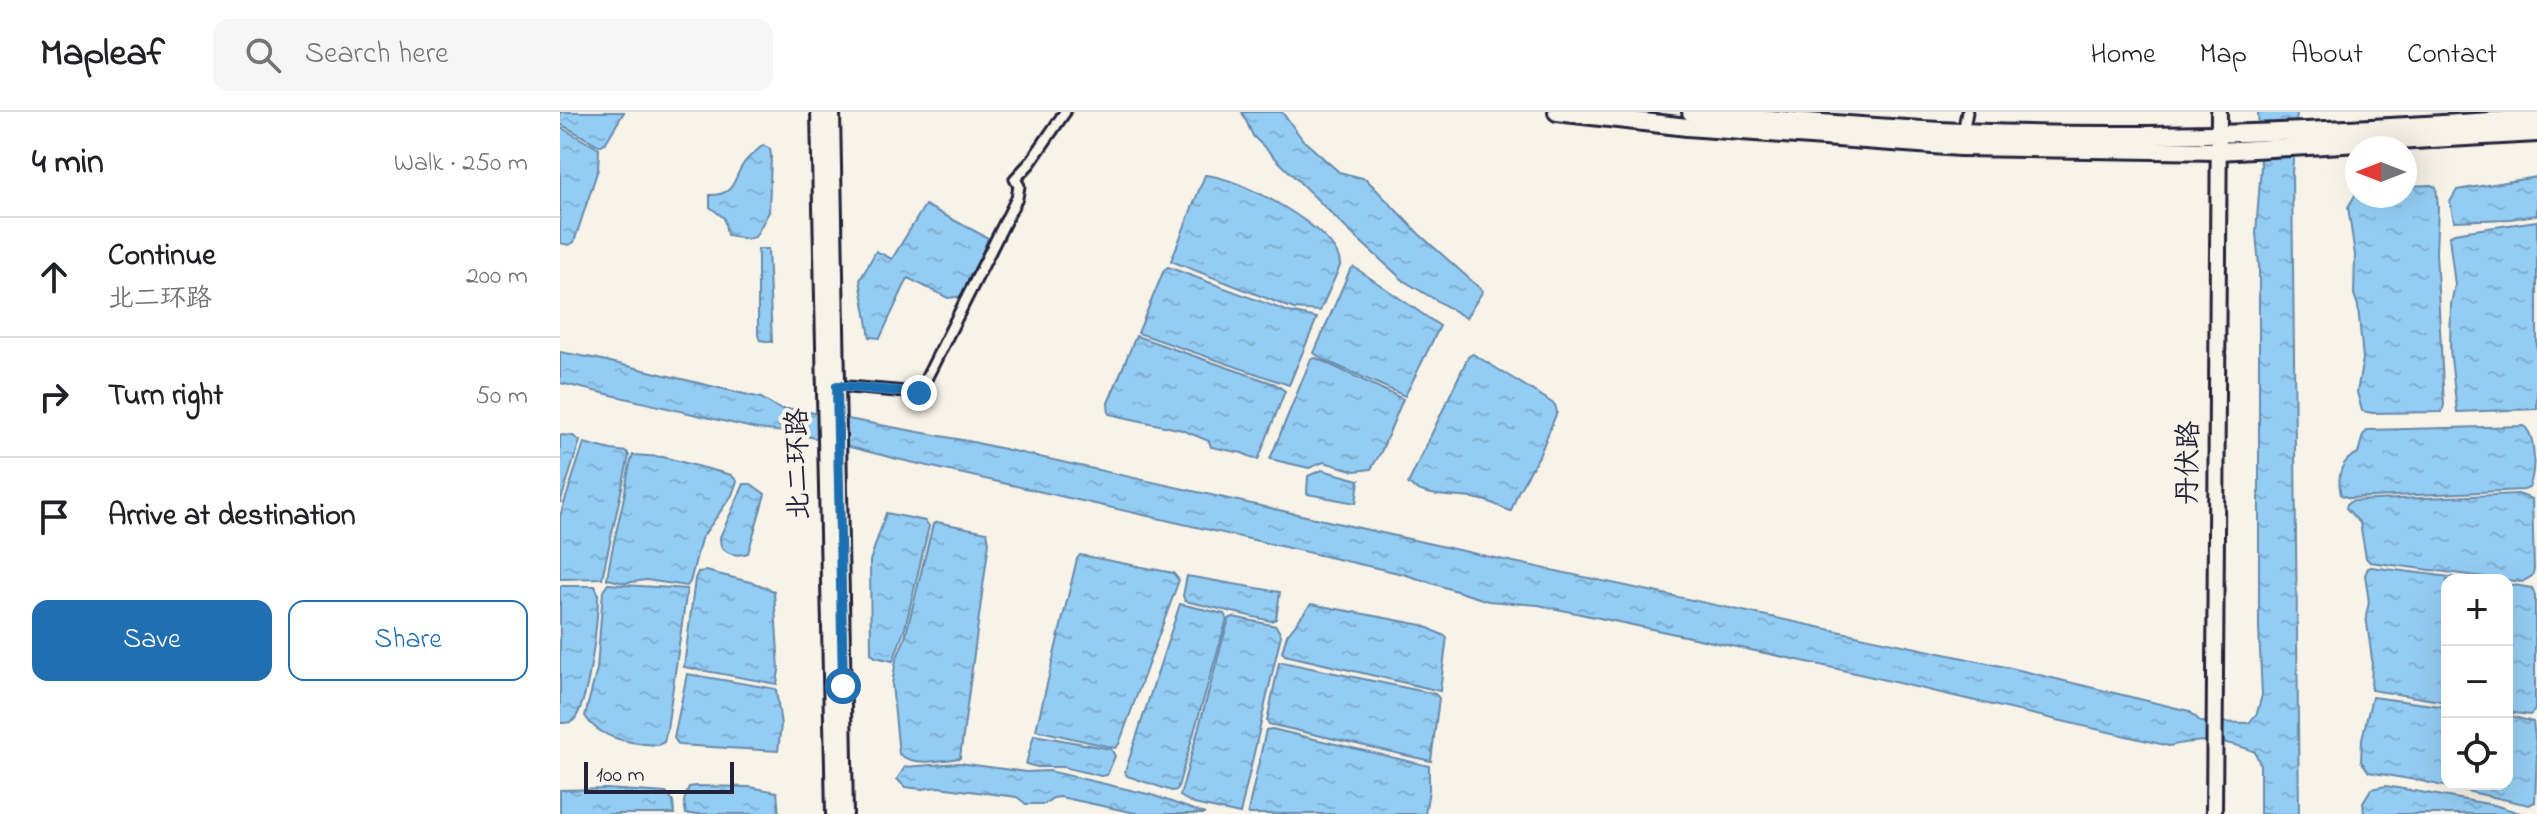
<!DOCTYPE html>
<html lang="en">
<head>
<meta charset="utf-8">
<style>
	:root { --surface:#fff; --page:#f6f6f6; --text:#202124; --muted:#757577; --line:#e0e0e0; --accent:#1f6fb2 }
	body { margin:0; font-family:"Indie Flower","LXGW WenKai TC",sans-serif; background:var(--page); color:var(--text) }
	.controls { position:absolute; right:24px; bottom:24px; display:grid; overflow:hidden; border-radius:16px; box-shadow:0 8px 32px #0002 }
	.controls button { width:72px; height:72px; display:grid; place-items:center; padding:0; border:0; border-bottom:2px solid var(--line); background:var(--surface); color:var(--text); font:40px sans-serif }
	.compass { position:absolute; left:1785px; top:24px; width:72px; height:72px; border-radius:50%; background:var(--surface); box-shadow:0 8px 32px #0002; rotate:270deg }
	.scale { position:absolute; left:24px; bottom:20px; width:150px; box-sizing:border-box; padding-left:8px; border:4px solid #22223b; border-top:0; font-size:22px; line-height:28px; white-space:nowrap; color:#22223b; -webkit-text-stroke:6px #f7f3e8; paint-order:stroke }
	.stop { position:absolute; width:24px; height:24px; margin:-18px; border:6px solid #1f6fb2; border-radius:50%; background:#fff }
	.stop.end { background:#1f6fb2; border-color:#fff; box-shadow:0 2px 8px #0008 }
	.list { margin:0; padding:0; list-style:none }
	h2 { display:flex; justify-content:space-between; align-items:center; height:104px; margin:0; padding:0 32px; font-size:34px }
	h2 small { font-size:26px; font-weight:400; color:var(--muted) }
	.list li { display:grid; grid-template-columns:52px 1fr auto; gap:24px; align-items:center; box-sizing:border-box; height:120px; padding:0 32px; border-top:2px solid var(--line) }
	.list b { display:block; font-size:30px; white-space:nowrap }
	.list p { margin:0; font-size:26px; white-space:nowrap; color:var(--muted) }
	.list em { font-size:26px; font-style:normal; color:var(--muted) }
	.actions { display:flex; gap:16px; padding:24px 32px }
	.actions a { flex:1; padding:18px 0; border:2px solid var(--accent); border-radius:16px; text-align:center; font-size:28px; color:var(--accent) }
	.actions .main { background:var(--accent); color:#fff }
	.icon { flex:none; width:44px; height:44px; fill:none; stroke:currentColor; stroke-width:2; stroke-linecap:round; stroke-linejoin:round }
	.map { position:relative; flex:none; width:1977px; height:702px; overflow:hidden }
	header { display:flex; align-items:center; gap:48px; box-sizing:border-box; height:112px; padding:0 40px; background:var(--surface); border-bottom:2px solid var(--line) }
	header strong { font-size:38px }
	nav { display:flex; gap:44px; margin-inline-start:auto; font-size:28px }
	.search { width:560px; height:72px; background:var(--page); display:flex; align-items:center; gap:20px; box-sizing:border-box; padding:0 28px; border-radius:16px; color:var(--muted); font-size:30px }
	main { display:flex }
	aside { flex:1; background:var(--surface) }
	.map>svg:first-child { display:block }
	.water { fill:url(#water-ripples); stroke:#6689aa; stroke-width:2 }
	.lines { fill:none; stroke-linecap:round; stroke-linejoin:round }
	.minor-casing { stroke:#22223b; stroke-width:15 }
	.secondary-casing { stroke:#22223b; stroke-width:20 }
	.trunk-casing { stroke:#22223b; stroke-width:22 }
	.minor { stroke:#f7f3e8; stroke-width:9 }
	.secondary { stroke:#f7f3e8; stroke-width:14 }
	.trunk { stroke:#f7f3e8; stroke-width:16 }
	.route { stroke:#1f6fb2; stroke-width:10 }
	.labels { text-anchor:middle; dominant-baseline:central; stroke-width:8; stroke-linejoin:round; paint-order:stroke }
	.street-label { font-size:28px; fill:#22223b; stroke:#f7f3e8 }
</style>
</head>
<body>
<header>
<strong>Mapleaf</strong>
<div class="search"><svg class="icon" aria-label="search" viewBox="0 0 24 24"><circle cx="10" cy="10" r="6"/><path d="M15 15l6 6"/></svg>Search here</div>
<nav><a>Home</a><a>Map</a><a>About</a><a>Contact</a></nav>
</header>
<main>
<aside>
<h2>4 min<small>Walk · 250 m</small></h2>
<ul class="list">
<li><svg class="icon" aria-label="ahead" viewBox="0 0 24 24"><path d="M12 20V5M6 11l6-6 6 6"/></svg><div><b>Continue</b><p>北二环路</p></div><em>200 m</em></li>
<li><svg class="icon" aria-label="right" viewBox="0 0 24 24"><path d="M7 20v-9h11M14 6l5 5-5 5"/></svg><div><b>Turn right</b></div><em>50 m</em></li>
<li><svg class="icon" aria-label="arrive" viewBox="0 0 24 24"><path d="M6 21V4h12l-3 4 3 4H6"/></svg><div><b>Arrive at destination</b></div></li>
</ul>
<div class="actions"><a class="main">Save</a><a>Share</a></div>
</aside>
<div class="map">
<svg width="1977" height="702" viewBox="0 0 1977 702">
	<defs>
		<pattern id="water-ripples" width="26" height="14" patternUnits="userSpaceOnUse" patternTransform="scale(2)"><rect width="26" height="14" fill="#94cdf4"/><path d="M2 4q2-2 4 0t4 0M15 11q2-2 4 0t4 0" fill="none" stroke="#7fb0d2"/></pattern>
	</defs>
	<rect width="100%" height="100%" fill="#f7f3e8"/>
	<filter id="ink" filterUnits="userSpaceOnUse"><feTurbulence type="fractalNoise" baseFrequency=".0125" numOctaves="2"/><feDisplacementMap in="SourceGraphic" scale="16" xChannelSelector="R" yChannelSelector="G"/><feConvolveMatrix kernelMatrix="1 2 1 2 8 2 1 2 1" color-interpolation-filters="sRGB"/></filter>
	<g filter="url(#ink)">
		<g class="water">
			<path d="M 0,0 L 64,0 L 46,30 L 40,34 L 0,12 Z"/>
			<path d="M 682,0 L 722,0 L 743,28 L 779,60 L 806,67 L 859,122 L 923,179 L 906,206 L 844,169 L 788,118 L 693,24 Z"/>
			<path d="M 1698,0 L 1737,0 L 1732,61 L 1739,702 L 1700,702 L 1700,652 L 1695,640 C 1666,627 1640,627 1609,634 L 1252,551 L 978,493 L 928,489 L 843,462 L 337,347 L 235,321 L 197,317 L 0,271 L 0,240 L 38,247 L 201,286 L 220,297 L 233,297 L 408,329 L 930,445 L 1455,557 L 1629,599 L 1641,610 L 1689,611 L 1697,601 L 1702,583 L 1699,516 L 1699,154 L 1696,121 L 1701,54 Z"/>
			<path d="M 0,15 L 39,37 L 38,57 L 14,130 L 9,133 L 0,131 Z"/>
			<path d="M 203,33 L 210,37 L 211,44 L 209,100 L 195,125 L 187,127 L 167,123 L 164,106 L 150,95 L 150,83 C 176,83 172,68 184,51 C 189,44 197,39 203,33 Z"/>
			<path d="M 645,63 C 677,64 782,119 780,154 L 760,199 L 734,197 L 611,149 Z"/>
			<path d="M 1977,65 L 1977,103 L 1950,107 L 1894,109 L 1890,90 L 1897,78 Z"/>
			<path d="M 1871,73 L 1876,75 L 1878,95 L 1876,140 L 1884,293 L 1882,300 L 1812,301 L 1802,299 L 1797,280 L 1803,247 L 1798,194 L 1794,182 L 1795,143 L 1788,95 L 1797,80 L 1797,84 L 1845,84 L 1845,74 Z"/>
			<path d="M 365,93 L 428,126 L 404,184 L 388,186 L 348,166 L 320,226 L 310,225 L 300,168 L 316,139 L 332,147 Z"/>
			<path d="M 1977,109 L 1977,297 L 1897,300 L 1890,237 L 1891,192 L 1895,173 L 1889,125 L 1894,121 Z"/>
			<path d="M 198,137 L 208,137 L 212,230 L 200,228 L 198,223 Z"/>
			<path d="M 608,155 L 729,200 L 757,206 L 729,273 L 578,221 L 604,158 Z"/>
			<path d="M 794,155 L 880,214 L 845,284 L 764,248 L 754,241 L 790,158 Z"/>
			<path d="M 576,224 L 715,272 L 725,279 L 698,348 L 682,341 L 651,335 L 649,329 L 622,318 L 549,302 L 548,291 Z"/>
			<path d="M 913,242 L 985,286 L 995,293 L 997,300 L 979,344 L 958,380 L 951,399 C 941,397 935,391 926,389 C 901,381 870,389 848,372 L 908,245 Z"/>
			<path d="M 756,246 L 843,287 L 821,340 L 811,357 L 795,359 L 764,350 L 749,356 L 710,347 L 751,247 Z"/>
			<path d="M 1964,314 C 1977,325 1975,360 1969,376 L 1964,378 L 1790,386 L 1781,383 C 1777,365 1779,349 1798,341 L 1803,323 L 1808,318 Z"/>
			<path d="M 0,323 L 13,324 L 20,329 L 0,391 Z"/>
			<path d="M 24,331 L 51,338 L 67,340 L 69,344 L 42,466 L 0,467 L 0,404 Z"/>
			<path d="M 73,343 L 103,345 L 171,363 L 177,369 L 172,383 L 141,427 L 130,470 L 127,474 L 86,468 L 65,471 L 47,467 C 51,438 59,410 65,380 C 67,367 68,356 73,343 Z"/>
			<path d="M 762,358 L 799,368 L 796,391 L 747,382 L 748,364 Z"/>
			<path d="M 184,372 L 191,372 L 205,382 L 188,441 C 175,445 159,442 160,425 Z"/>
			<path d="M 1958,382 L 1972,387 L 1974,457 L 1972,464 L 1962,470 L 1810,450 L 1806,446 L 1800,411 L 1786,396 L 1787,392 L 1792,389 Z"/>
			<path d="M 326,401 L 365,409 L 369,414 L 345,516 L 333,549 L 315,545 L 311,541 L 310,449 Z"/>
			<path d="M 377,410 L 427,420 L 429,430 L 400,646 C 382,649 353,654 339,642 L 332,572 L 336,548 L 345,526 L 373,412 Z"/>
			<path d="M 520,443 L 613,461 L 619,468 L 559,632 L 555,636 L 476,618 L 517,447 Z"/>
			<path d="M 1811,455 L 1906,467 L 1887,468 L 1887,590 L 1811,578 L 1812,547 L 1806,504 L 1809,490 L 1805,463 L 1808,456 Z"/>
			<path d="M 146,459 L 194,471 L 214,479 L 219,558 L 217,572 L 124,555 L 135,467 L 138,460 Z"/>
			<path d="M 627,464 L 720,480 L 716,507 L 711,509 L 625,489 L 623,484 Z"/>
			<path d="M 48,472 L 127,477 L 107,617 L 104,630 L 98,633 C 72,632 39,627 25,604 L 37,557 L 43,479 Z"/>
			<path d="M 1947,472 L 1972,476 L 1975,483 L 1975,598 L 1970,603 L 1947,600 Z"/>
			<path d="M 0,474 L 35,474 L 38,481 C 38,508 30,582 16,605 C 13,611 7,611 0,611 Z"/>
			<path d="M 620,492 L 664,502 L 667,507 L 617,678 L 612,679 L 567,664 L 565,660 Z"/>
			<path d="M 751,492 L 862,513 L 887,525 L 880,579 L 725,543 L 722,540 L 727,523 Z"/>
			<path d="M 673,505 L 716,514 L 721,523 L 680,702 L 634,692 L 620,684 L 663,527 L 669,507 Z"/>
			<path d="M 722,550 L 875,582 L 879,586 L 871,649 L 709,612 L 707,609 L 719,551 Z"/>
			<path d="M 127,562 L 216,577 L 221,613 L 218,639 L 119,633 L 114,626 Z"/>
			<path d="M 1812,585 L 1887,595 L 1887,672 L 1947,672 L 1947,603 L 1973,610 L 1977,641 L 1975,690 L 1969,693 L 1861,669 L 1809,660 L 1801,649 L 1802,627 Z"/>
			<path d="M 712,617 L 869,654 L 869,678 L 865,702 L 689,702 L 688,699 L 706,618 Z"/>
			<path d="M 474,623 L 551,637 L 555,644 L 547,663 L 541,664 L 503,655 L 477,655 L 466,652 Z"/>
			<path d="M 399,651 L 466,660 L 489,659 L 592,683 L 645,702 L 580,702 L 500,685 L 493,686 L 484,692 L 466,692 L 457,685 L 378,675 L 362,677 L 345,675 L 337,667 L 345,655 Z"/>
			<path d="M 136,674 L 190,675 L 217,680 L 219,702 L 126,702 L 124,689 L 129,675 Z"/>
			<path d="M 1826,674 L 1934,693 L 1963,702 L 1804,702 L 1803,690 L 1811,677 Z"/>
			<path d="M 46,677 L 106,681 L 113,689 L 114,702 L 0,702 L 0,678 Z"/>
		</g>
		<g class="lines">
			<defs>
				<g id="minor">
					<path d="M 1403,20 L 1407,0"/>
					<path d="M 277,274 L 359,281 L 457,86 L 459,74 L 455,67 L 470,51 L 505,0"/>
				</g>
				<g id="secondary">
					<path d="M 259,0 L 274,702"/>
					<path d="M 272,0 L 285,702"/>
					<path d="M 1654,702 L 1659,0"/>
				</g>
				<g id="trunk">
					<path d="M 997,0 L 1127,15 L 1400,35 L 1659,39 L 1977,21"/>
					<path d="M 1131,0 C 1222,8 1312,16 1403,20 C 1595,28 1786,19 1977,6"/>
				</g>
			</defs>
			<use href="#minor" class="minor-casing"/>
			<use href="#secondary" class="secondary-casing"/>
			<use href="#trunk" class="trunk-casing"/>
			<use href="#minor" class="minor"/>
			<use href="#secondary" class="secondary"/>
			<use href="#trunk" class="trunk"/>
		</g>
	</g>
	<g class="lines" filter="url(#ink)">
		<path class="route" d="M 283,574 L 277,274 L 359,281"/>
	</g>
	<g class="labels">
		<g class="street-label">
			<text transform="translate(1630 351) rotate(-89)">丹伏路</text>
			<text transform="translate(240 352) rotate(-91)">北二环路</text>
		</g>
	</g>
</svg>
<div class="controls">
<button>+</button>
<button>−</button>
<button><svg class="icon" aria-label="locate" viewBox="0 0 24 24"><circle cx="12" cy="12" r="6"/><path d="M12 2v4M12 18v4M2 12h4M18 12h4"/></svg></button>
</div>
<svg class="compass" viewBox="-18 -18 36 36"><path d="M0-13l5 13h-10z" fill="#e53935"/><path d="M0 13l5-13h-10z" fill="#757577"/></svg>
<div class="scale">100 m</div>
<div class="stop" style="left:283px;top:574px"></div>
<div class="stop end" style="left:359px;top:281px"></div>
</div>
</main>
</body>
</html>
